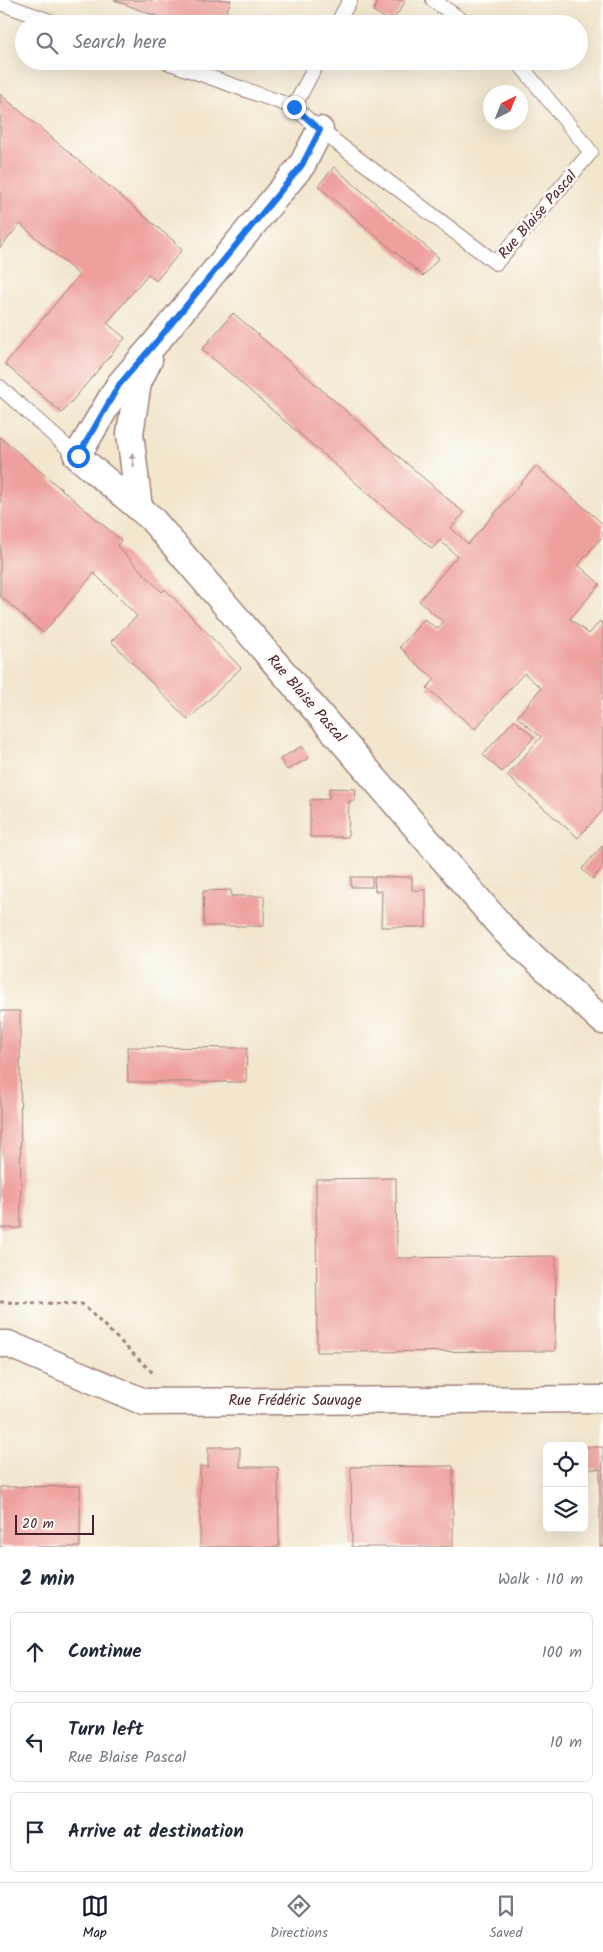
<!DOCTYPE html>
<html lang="en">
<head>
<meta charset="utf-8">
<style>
	:root { --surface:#fff; --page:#f6f6f7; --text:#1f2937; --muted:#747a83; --line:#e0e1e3; --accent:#111827 }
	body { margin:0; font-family:Kalam,sans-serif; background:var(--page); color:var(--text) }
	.controls { position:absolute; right:15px; bottom:15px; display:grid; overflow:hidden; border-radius:8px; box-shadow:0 5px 20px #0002 }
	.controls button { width:45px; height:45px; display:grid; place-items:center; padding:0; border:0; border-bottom:1px solid var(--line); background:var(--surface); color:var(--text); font:25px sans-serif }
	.compass { position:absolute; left:483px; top:85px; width:45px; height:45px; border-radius:50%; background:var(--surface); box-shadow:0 5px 20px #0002; rotate:43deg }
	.scale { position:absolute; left:15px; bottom:12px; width:79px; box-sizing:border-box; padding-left:5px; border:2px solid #4a1f2b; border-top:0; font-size:14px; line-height:18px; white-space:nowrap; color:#4a1f2b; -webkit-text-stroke:4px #fdfcf7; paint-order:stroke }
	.stop { position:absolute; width:15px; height:15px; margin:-11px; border:4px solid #1a73e8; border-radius:50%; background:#fff }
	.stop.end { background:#1a73e8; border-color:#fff; box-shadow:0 1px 5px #0008 }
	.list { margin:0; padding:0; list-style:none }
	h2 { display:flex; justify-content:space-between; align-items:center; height:65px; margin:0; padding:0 20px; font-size:21px }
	h2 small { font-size:16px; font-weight:400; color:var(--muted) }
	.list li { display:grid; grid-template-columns:32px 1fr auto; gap:15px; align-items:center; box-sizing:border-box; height:80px; margin:0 10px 10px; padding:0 10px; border:1px solid var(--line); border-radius:8px }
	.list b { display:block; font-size:19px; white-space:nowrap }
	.list p { margin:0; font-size:16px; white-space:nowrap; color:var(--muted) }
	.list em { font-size:16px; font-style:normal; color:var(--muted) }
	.icon { flex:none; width:28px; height:28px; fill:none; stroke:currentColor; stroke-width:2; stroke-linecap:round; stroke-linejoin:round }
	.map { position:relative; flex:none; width:603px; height:1547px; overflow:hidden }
	.search { position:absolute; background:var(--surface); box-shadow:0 5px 20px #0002; left:15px; right:15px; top:15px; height:55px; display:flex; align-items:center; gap:12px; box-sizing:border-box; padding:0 18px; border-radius:28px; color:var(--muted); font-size:19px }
	.sheet { height:335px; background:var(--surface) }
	nav { display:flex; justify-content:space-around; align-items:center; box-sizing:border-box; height:70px; border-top:1px solid var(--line); background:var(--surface); font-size:14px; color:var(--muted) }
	nav a { display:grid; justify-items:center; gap:2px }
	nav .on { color:var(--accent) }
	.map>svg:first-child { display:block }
	.building { fill:#eea09c }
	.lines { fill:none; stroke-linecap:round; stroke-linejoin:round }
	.service-casing { stroke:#9e827c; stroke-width:16 }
	.minor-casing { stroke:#9e827c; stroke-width:29 }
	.path { stroke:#9e827c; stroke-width:3; stroke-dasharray:4 4; stroke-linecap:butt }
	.service { stroke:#fff; stroke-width:14 }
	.minor { stroke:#fff; stroke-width:26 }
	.oneway { fill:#ae9aa0 }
	.route { stroke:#1a73e8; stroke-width:6 }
	.labels { text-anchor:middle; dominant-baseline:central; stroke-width:5; stroke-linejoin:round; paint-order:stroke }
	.street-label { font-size:15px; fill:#4a1f2b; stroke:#fdfcf7 }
</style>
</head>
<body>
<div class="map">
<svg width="603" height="1547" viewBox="0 0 603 1547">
	<rect width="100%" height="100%" fill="#fdfcf7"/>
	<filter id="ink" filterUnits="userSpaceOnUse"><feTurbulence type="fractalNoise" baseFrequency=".02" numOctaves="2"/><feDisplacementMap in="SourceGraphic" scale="10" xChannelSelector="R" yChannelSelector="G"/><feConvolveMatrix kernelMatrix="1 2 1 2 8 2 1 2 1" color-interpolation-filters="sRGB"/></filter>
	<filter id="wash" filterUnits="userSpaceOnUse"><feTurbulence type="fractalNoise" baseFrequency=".0096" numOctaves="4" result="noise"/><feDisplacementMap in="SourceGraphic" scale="20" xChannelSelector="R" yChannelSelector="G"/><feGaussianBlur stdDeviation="1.12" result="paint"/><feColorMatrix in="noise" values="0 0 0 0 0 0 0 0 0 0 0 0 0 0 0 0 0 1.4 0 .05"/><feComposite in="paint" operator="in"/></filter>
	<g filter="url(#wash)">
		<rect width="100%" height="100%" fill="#f2e6cd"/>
		<g id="blocks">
			<g class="building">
				<path d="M 114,0 L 231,0 L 222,24 L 176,24 Z"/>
				<path d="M 379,0 L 402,0 L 405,2 L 392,22 L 373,11 Z"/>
				<path d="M 0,94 L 175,242 L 174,243 L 182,250 L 156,281 L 148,274 L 107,323 L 125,338 L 62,413 L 5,364 L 79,275 L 20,224 L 0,248 Z"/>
				<path d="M 334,167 L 439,258 L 423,276 L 318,186 Z"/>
				<path d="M 233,313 L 464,513 L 451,528 L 468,544 L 536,466 L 603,524 L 603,536 L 578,565 L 600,584 L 570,619 L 589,634 L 600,621 L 603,624 L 603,810 L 578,838 L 507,776 L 541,737 L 517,717 L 541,688 L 524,673 L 475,729 L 427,688 L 435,679 L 411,659 L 400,647 L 424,619 L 437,629 L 443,622 L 419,601 L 457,556 L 440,540 L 432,549 L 202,349 Z"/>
				<path d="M 0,437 L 121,540 L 117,546 L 162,592 L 165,589 L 241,668 L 188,720 L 111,641 L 137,616 L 94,573 L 43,633 L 0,596 Z"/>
				<path d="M 514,720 L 534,737 L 502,772 L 483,755 Z"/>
				<path d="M 302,746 L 309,758 L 287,770 L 280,759 Z"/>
				<path d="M 329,788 L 356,789 L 355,801 L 349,801 L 348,837 L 310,837 L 310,800 L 329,799 Z"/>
				<path d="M 603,845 L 603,867 L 593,879 L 582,869 Z"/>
				<rect x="351" y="877" width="21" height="10"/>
				<path d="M 374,877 L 412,877 L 412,890 L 426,890 L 426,927 L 381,927 L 382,891 L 375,891 Z"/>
				<path d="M 231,890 L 231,896 L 264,896 L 264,926 L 204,926 L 203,891 Z"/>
				<path d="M 0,1011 L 20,1011 L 21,1228 L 0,1228 Z"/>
				<path d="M 127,1047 L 247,1048 L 246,1082 L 128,1082 Z"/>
				<path d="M 396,1178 L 397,1258 L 556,1256 L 555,1351 L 317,1352 L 316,1179 Z"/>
				<path d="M 208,1447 L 240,1447 L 240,1467 L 278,1467 L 279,1547 L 200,1547 L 200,1466 L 208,1467 Z"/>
				<path d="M 584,1447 L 603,1447 L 603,1547 L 600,1547 L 600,1469 L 584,1469 Z"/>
				<path d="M 453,1466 L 453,1547 L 352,1547 L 351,1467 Z"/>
				<path d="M 80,1486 L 80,1547 L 0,1547 L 0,1487 Z"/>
			</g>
		</g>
	</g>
	<g filter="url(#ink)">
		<use href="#blocks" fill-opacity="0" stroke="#9e827c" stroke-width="1"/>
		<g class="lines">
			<defs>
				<g id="service">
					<path d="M 433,0 L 467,24"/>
					<path d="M 0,3 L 58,24"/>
					<path d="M 337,24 L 350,0"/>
					<path d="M 164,61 L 294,107 L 320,130 L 496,263 L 591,152 L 517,61"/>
					<path d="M 294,107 L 318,61"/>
					<path d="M 0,387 L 77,456"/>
				</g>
				<g id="minor">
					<path d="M 320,130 L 302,165 L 157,341 L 119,385 L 77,456 L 151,518 L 506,932 L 603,1021"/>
					<path d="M 139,508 L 130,433 L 138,383 L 149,360"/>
					<path d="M 0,1344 L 8,1344 L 144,1402 L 603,1399"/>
				</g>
			</defs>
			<use href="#service" class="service-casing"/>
			<use href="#minor" class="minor-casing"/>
			<path class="path" d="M 0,1302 L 82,1304 L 155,1375"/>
			<use href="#service" class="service"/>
			<use href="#minor" class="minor"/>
		</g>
		<defs><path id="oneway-solid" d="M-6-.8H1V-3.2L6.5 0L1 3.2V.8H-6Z" transform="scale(1.25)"/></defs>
		<use class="oneway" href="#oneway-solid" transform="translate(133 460) rotate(-96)"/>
	</g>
	<g class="lines" filter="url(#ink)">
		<path class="route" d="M 78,456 L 119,385 L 157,341 L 302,165 L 320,130 L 294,107"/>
	</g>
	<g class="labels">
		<g class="street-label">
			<text transform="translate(538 215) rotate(-49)">Rue Blaise Pascal</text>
			<text transform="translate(306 699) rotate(49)">Rue Blaise Pascal</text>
			<text x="295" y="1401">Rue Frédéric Sauvage</text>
		</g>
	</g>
</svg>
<div class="controls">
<button><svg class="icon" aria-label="locate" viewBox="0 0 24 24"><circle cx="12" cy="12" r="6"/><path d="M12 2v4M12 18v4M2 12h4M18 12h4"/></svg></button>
<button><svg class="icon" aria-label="layers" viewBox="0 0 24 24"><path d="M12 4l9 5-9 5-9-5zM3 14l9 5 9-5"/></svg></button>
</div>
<svg class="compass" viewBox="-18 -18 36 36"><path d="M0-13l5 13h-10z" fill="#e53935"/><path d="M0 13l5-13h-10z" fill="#747a83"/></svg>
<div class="scale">20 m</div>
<div class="stop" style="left:78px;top:456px"></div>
<div class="stop end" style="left:294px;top:107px"></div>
<div class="search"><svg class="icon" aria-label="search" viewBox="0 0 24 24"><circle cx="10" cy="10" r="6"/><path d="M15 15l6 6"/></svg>Search here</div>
</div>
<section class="sheet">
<h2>2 min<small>Walk · 110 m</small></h2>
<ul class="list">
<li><svg class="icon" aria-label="ahead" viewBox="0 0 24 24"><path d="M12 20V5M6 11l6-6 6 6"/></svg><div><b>Continue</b></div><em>100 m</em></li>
<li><svg class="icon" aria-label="left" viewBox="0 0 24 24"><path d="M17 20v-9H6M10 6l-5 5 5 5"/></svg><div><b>Turn left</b><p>Rue Blaise Pascal</p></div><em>10 m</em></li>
<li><svg class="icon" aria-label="arrive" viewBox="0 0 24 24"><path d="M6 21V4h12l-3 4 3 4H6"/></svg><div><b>Arrive at destination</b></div></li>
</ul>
</section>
<nav>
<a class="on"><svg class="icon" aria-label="map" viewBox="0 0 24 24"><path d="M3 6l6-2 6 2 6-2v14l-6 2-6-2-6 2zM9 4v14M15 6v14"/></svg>Map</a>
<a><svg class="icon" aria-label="directions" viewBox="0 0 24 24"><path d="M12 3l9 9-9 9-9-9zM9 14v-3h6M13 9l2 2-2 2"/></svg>Directions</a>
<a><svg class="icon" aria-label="saved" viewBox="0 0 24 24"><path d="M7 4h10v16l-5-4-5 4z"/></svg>Saved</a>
</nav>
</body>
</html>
